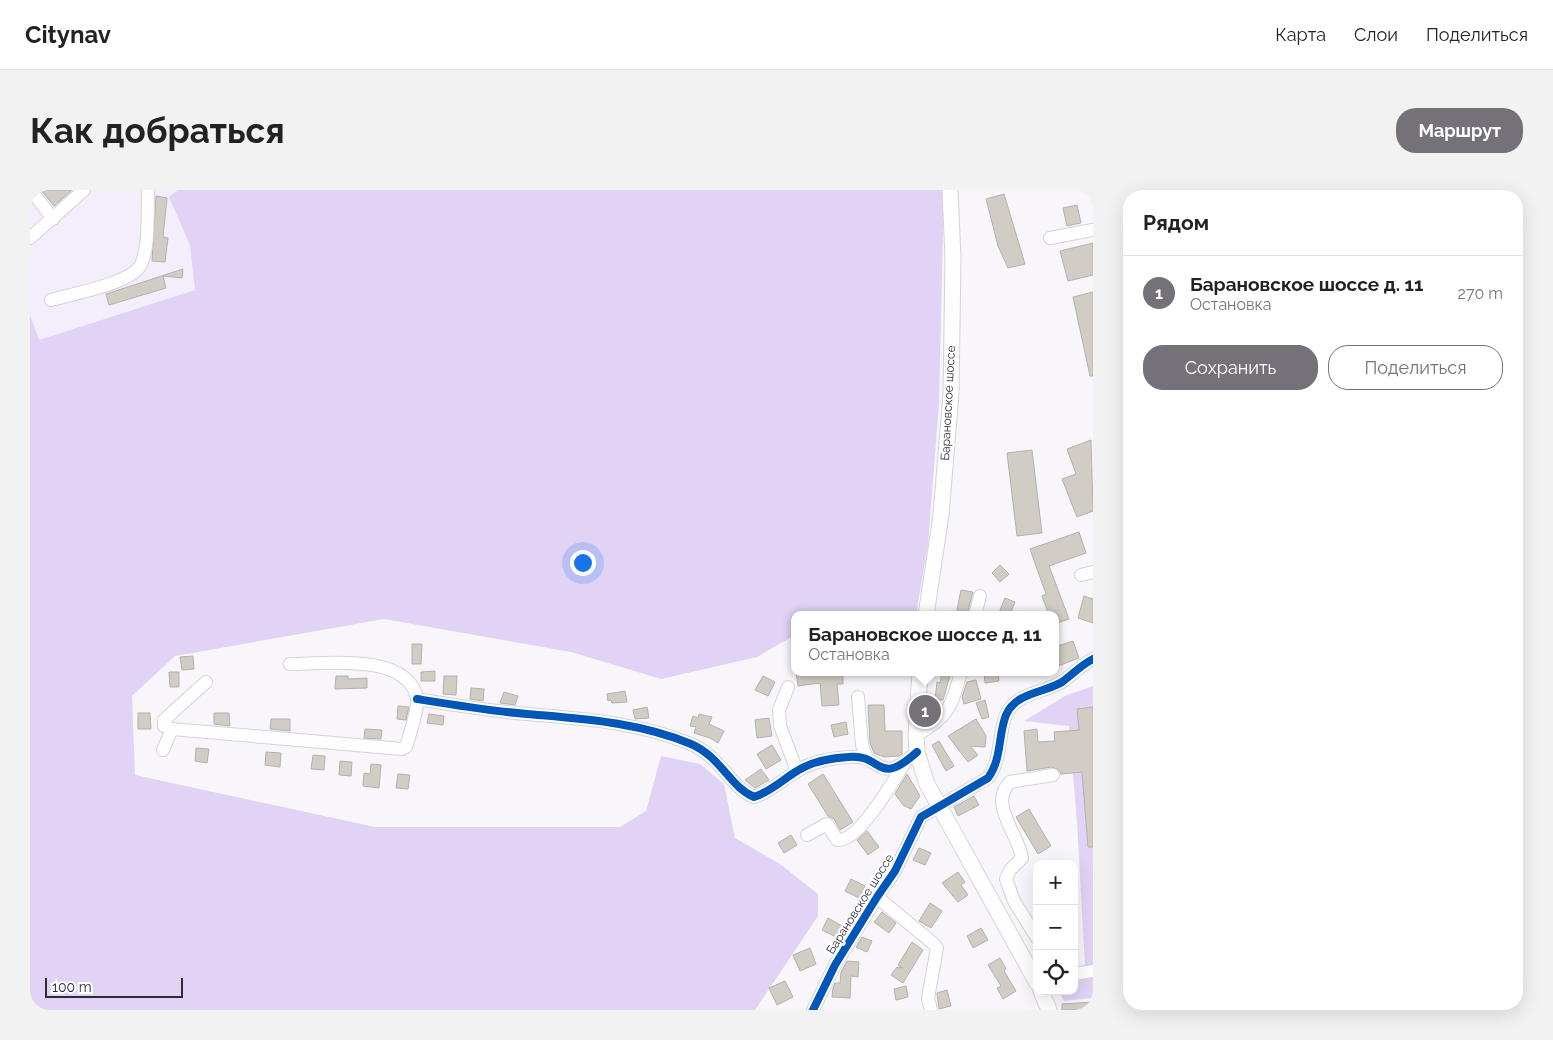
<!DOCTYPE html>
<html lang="ru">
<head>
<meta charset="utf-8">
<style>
	:root { --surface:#fff; --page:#f2f2f2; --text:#222; --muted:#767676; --line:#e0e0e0; --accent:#747179 }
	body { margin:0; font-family:Raleway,sans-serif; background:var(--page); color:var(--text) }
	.controls { position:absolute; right:15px; bottom:15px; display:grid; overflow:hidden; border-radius:10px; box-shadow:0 5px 20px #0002 }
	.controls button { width:45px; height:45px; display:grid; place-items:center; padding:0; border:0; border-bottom:1px solid var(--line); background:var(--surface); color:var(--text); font:25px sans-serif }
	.scale { position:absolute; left:15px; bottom:12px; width:138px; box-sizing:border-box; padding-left:5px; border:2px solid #2d2a34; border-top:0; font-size:14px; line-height:18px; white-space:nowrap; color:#2d2a34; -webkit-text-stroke:4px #fff; paint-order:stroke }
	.you { position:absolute; left:552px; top:372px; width:18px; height:18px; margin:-12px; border:4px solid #fff; border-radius:50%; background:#1a73e8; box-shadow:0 0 0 8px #1a73e833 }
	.badge { display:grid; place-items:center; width:32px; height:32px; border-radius:50%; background:var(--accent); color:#fff; font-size:16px; font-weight:700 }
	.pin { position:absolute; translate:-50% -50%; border:2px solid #fff; box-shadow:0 1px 5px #0006 }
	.popup { position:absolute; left:761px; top:421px; width:268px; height:65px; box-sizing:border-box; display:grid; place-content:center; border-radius:10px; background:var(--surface); filter:drop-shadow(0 1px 4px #0005); font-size:16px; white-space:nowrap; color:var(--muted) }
	.popup b { font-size:19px; color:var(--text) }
	.popup::after { content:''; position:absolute; left:50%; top:100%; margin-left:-10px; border:10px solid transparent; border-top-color:var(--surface) }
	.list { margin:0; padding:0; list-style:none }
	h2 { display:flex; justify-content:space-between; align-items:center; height:65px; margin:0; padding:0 20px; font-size:21px }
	h2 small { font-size:16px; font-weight:400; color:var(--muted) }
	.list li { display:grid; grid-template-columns:32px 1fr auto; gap:15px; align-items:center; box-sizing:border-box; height:75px; padding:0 20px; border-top:1px solid var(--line) }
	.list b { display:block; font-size:19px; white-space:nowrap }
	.list p { margin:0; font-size:16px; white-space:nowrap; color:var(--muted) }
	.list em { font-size:16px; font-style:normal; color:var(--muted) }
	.actions { display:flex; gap:10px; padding:15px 20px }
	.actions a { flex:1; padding:11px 0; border:1px solid var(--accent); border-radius:20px; text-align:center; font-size:18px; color:var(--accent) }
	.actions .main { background:var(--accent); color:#fff }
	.icon { flex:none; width:28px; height:28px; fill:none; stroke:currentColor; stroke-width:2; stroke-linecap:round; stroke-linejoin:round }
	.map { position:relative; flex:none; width:1063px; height:820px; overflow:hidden; border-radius:20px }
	header { display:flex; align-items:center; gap:30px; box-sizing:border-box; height:70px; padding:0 25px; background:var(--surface); border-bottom:1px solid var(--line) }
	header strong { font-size:24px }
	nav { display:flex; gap:28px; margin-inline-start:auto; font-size:18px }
	.intro { display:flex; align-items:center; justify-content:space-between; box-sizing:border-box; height:120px; padding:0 30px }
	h1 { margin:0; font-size:35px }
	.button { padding:12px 22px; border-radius:20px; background:var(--accent); color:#fff; font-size:18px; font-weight:700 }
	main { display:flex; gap:30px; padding:0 30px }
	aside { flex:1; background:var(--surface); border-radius:20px; box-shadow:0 5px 20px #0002 }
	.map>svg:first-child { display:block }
	.built { fill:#f4eefc }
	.forest { fill:#e0d3f5 }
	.building { fill:#d1cdc4; stroke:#b3b1ae }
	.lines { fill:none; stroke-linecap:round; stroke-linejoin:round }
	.minor-casing { stroke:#d5d2da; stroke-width:14 }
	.major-casing { stroke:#d5d2da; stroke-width:17 }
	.minor { stroke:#fefefe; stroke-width:12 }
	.major { stroke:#fefefe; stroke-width:15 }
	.cycleway-casing { stroke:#fff; stroke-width:11 }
	.cycleway { stroke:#0057b8; stroke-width:8 }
	.labels { text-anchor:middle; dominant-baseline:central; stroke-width:4.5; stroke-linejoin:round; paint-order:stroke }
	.street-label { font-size:12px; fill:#2d2a34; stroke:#fff }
</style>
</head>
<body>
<header>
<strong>Citynav</strong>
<nav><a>Карта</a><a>Слои</a><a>Поделиться</a></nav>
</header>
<div class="intro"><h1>Как добраться</h1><a class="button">Маршрут</a></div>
<main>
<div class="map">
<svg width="1063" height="820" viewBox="0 0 1063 820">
	<rect width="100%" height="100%" fill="#f8f6fa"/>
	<path class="built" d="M 0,0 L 148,0 L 140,7 L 160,55 L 166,100 L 8,150 L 0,125 Z"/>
	<g class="forest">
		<path d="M 148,0 L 914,0 L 909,214 L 898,354 L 886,425 L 765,425 L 765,445 L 727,467 L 631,489 L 541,462 L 354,429 L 145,466 L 102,506 L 105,585 L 345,637 L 590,637 L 616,621 L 631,566 L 670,574 L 694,594 L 705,648 L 750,674 L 788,704 L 788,726 L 725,820 L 0,820 L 0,125 L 9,150 L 165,100 L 160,55 L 139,7 Z"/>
		<path d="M 1063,496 L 1063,808 L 1034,811 L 1031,805 L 1035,801 L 1044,801 L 1044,793 L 1055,776 L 1047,632 L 1039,536 L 994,531 L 1035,506 Z"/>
	</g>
	<g class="building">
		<path d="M 11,0 L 42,0 L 24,16 Z"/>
		<path d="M 974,4 L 995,74 L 978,78 L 968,56 L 956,9 Z"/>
		<path d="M 126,6 L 137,8 L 133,47 L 138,48 L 135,72 L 122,71 Z"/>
		<path d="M 1047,15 L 1051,33 L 1037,36 L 1033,18 Z"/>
		<path d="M 1063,53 L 1063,85 L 1038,91 L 1030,61 Z"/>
		<path d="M 153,79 L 152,88 L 133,86 L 136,98 L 79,115 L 76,104 Z"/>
		<path d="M 1063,102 L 1063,186 L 1060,186 L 1043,107 Z"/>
		<path d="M 1061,250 L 1063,321 L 1047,327 L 1032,289 L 1046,284 L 1037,259 Z"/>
		<path d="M 1002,260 L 1012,343 L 987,346 L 977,263 Z"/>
		<path d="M 1049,342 L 1056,363 L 1019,376 L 1039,429 L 1025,434 L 1025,425 L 1019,425 L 1012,406 L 1016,404 L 1000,359 Z"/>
		<path d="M 970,375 L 979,384 L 970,392 L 962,383 Z"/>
		<path d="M 931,400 L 943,402 L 937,425 L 926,425 Z"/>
		<path d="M 1054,406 L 1063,409 L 1063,433 L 1048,428 Z"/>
		<path d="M 975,408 L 985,412 L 980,425 L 968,425 Z"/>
		<path d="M 1043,451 L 1049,468 L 1028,476 L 1025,457 Z"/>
		<path d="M 382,454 L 392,454 L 391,474 L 382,474 Z"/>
		<path d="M 163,466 L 164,479 L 152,480 L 150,467 Z"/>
		<path d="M 405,481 L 405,491 L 391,491 L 391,482 Z"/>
		<path d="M 139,482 L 149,482 L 149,497 L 140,497 Z"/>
		<path d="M 766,482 L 813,482 L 813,494 L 807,494 L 809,515 L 792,516 L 790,493 L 768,496 Z"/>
		<path d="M 912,482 L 921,482 L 913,510 L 905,510 L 907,492 L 910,493 Z"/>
		<path d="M 954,482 L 968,482 L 969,491 L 955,493 Z"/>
		<path d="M 306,486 L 318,486 L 318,489 L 337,488 L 337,498 L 305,499 Z"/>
		<path d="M 414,486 L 427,486 L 426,505 L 413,504 Z"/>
		<path d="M 733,486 L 745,492 L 738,506 L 725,500 Z"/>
		<path d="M 946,490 L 951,509 L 934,514 L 932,507 L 937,492 Z"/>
		<path d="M 441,498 L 454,499 L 453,511 L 440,509 Z"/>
		<path d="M 595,501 L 597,512 L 582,513 L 581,510 L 578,511 L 577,504 Z"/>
		<path d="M 474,502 L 488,506 L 485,515 L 470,513 Z"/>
		<path d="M 955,510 L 959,527 L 952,529 L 946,513 Z"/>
		<path d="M 838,515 L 854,515 L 855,541 L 872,541 L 872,564 L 869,566 L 854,567 L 844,563 L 840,553 Z"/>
		<path d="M 368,516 L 379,517 L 376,530 L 367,529 Z"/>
		<path d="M 617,517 L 619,528 L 605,529 L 603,520 Z"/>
		<path d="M 1063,517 L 1063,657 L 1058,657 L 1052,582 L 1031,584 L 1029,580 L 1022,577 L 997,581 L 994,541 L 1007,539 L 1008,552 L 1025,551 L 1024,542 L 1049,540 L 1047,519 Z"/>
		<path d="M 108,523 L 120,523 L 121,539 L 108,539 Z"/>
		<path d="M 184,523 L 199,523 L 200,536 L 184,534 Z"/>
		<path d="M 399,524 L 414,526 L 413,535 L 397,533 Z"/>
		<path d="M 669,524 L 682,527 L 679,534 L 694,541 L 688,553 L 680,548 L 664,543 L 666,537 L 660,536 L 663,526 L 668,528 Z"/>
		<path d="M 739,528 L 742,546 L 727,548 L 725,530 Z"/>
		<path d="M 241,529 L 260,529 L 260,541 L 240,539 Z"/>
		<path d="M 946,529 L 956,546 L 955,557 L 940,556 L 948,565 L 938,572 L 918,546 Z"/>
		<path d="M 816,532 L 818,544 L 804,547 L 801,535 Z"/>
		<path d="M 335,539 L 352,540 L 351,549 L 334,548 Z"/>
		<path d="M 909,551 L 924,576 L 916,581 L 902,555 Z"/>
		<path d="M 742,555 L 751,570 L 736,579 L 727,564 Z"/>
		<path d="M 166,558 L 179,559 L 177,573 L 165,571 Z"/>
		<path d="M 236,562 L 251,563 L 250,577 L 235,575 Z"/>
		<path d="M 283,565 L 295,566 L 294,580 L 281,579 Z"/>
		<path d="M 310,571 L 322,572 L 321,586 L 309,585 Z"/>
		<path d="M 341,574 L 351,575 L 349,598 L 333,596 L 334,583 L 340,584 Z"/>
		<path d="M 731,579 L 739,590 L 725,598 L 715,590 Z"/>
		<path d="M 368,584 L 380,585 L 378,599 L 366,598 Z"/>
		<path d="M 793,584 L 823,632 L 810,640 L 804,629 L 798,626 L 778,594 Z"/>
		<path d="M 877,584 L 890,606 L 881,619 L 873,615 L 865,604 Z"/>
		<path d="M 944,606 L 949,615 L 928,626 L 924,617 Z"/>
		<path d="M 999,619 L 1021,656 L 1008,664 L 986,627 Z"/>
		<path d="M 837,641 L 849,657 L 838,665 L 827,650 Z"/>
		<path d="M 761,645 L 767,655 L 754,663 L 748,653 Z"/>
		<path d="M 889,658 L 901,663 L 895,675 L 883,670 Z"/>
		<path d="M 928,682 L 935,692 L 931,695 L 938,705 L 928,712 L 912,693 Z"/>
		<path d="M 821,689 L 835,696 L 829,708 L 815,701 Z"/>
		<path d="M 900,713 L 912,721 L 901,738 L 889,731 Z"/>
		<path d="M 852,722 L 866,733 L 859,743 L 844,732 Z"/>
		<path d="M 798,728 L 812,736 L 806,747 L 792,740 Z"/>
		<path d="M 951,738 L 958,750 L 943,758 L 937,746 Z"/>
		<path d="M 832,747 L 842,751 L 837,762 L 826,757 Z"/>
		<path d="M 882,752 L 893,760 L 873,793 L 861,785 L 867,777 L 873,778 L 868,775 Z"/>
		<path d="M 780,758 L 786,774 L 770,781 L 763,765 Z"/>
		<path d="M 970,768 L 976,779 L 974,781 L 986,801 L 973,809 L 967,798 L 971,796 L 958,775 Z"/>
		<path d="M 817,771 L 829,772 L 828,787 L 821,786 L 820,808 L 802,807 L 803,798 L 805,793 L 810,793 L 811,782 Z"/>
		<path d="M 755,791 L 763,807 L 747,815 L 739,798 Z"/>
		<path d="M 876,796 L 878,807 L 866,810 L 864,799 Z"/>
		<path d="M 917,800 L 921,816 L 909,819 L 907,803 Z"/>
		<path d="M 1063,812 L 1063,820 L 1032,820 L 1032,814 Z"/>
	</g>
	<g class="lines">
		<defs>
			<g id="minor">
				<path d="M 1,0 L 23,29"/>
				<path d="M 0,48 L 54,0"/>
				<path d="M 1020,48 L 1063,40"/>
				<path d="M 21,110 C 41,104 99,94 110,76 C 120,59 117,20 118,0"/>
				<path d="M 1051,385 L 1063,382"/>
				<path d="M 945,425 L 950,406"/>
				<path d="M 758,497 L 749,520 L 750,536 L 767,581"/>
				<path d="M 828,507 L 832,555 L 837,569"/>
				<path d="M 387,509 C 424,515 460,521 497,524 C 553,529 608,532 661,554 C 691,567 700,597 724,607 C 740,602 752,590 767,581 C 781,572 802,568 818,567 C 854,563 846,599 887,562"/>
				<path d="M 142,539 L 372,559 L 376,557 C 379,546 389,518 387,508 C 377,462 294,474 260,474"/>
				<path d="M 886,545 C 918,528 922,516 931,482"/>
				<path d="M 133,560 L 142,539 L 134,536 L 134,530 L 176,492"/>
				<path d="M 777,645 L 797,634 L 807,650 C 828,653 864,590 874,574"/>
				<path d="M 847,707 L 904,754 L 907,758 L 898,808 L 901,820"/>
				<path d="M 1007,748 L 984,711 L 976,689 L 980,680 L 992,668 C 989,645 958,614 980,592 L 1023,585"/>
				<path d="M 1044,784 L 1063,781"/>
				<path d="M 783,820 L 805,775 L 847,707 L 865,681 L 891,627 L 958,588 C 972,569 968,545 976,525 C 986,502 1014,503 1032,492 C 1043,484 1051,475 1063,469"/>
			</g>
			<g id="major">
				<path d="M 896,425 L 911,325 L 921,204 L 923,68 L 920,0"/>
				<path d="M 890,482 L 886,545 L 887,562 L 897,594 L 1007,793"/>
				<path d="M 1011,801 L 1019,820"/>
			</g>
		</defs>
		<use href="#minor" class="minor-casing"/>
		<use href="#major" class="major-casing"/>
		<use href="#minor" class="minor"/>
		<use href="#major" class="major"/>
		<defs>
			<g id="cycleway">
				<path d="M 387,509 C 424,515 460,521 497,524 C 553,529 608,532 661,554 C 691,567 700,597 724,607 C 740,602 752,590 767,581 C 781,572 802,568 818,567 C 854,563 846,599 887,562"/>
				<path d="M 783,820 L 805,775 L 847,707 L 865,681 L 891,627 L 958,588 C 972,569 968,545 976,525 C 986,502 1014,503 1032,492 C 1043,484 1051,475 1063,469"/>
			</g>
		</defs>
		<use href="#cycleway" class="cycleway-casing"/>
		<use href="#cycleway" class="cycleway"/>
	</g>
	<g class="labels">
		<g class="street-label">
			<text transform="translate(918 213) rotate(-87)">Барановское шоссе</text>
			<text transform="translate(830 714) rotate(-58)">Барановское шоссе</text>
		</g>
	</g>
</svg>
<div class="controls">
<button>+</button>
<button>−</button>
<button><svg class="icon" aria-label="locate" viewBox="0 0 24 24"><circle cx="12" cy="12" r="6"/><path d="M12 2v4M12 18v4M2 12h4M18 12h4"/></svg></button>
</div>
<div class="scale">100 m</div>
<div class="you"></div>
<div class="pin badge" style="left:895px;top:521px">1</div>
<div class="popup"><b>Барановское шоссе д. 11</b>Остановка</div>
</div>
<aside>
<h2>Рядом<small></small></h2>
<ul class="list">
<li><span class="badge">1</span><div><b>Барановское шоссе д. 11</b><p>Остановка</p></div><em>270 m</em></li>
</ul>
<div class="actions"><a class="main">Сохранить</a><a>Поделиться</a></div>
</aside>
</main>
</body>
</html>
